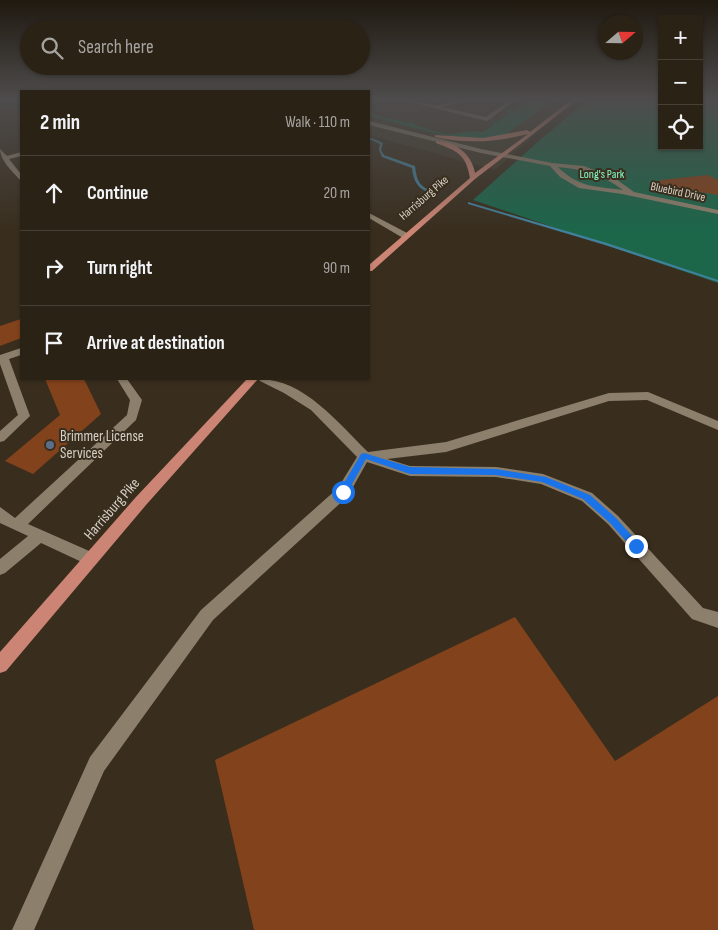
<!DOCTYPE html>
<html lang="en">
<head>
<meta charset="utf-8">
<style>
	:root { --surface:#2b2216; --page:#332a1f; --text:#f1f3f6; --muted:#a6a4a1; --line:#473f35 }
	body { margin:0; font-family:"Sofia Sans Condensed",sans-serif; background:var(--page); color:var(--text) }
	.controls { position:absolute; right:15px; top:15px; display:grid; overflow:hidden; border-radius:0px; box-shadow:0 1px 4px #0004 }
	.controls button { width:45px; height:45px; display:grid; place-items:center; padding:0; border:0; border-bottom:1px solid var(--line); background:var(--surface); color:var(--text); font:25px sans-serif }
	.compass { position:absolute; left:598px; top:15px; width:45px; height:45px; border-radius:50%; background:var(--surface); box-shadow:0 1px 4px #0004; rotate:70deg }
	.stop { position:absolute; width:15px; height:15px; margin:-11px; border:4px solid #1a73e8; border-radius:50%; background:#fff }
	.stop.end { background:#1a73e8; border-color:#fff; box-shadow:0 1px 5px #0008 }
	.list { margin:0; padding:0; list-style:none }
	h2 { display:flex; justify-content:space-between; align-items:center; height:65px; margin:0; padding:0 20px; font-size:21px }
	h2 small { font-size:16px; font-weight:400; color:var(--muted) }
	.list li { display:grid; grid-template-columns:32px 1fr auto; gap:15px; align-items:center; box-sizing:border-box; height:75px; padding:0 20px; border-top:1px solid var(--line) }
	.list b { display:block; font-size:19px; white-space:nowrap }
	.list em { font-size:16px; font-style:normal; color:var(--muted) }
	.icon { flex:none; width:28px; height:28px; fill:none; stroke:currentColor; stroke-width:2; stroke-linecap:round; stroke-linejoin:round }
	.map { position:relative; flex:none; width:718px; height:930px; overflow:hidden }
	.search { position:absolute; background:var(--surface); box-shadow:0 1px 4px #0004; left:20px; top:20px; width:350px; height:55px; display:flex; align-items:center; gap:12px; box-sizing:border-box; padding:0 18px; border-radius:28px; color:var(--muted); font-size:19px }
	.panel { position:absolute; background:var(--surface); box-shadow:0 1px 4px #0004; left:20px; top:90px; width:350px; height:290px; border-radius:0px }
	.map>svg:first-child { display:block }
	.commercial { fill:#413a29 }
	.green { fill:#1c664a }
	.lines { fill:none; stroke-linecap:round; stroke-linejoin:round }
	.stream { fill:#41809b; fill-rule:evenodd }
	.building { fill:#82421c }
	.minor { fill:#8c7f6c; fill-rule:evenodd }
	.major { fill:#cc8574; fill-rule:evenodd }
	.route { fill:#1a73e8 }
	.service-dot { fill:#5c6f8a; stroke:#392e1e; stroke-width:2 }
	.labels { text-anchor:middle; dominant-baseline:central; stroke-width:4; stroke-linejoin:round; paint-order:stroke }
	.far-park-label { font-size:12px; fill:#84fcc8; stroke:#392e1e }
	.far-street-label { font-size:12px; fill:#d7d0c6; stroke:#392e1e }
	.poi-label { font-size:15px; fill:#d7d0c6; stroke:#392e1e; text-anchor:start }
	.street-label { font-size:15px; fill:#d7d0c6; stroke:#392e1e }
</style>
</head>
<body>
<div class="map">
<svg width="718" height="930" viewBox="0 0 718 930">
	<rect width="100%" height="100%" fill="#392e1e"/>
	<path class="commercial" d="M 369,100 L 574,100 L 495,170 L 369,135 Z"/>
	<g class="green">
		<path d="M 520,100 L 554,100 L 505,135 C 469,148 406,125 369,116 L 369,110 L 374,111 L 371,114 L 409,123 L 415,122 L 413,124 C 422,127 443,135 452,134 C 461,133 474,130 483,132 L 495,123 L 490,121 L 497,122 L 510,112 L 505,111 L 506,109 L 515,111 L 525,102 Z"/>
		<path d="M 588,100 L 662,100 L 662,146 L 699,146 L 699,100 L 718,100 L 718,283 L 473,200 L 541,139 Z"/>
	</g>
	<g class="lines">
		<g class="stream">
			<path d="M 369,137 L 383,143 L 381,150 L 384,155 L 415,166 C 417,180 418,185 431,191 L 431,193 C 418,190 413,180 412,168 L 382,157 L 379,150 L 380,144 L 369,139 Z"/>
			<path d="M 468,202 L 607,243 L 718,280 L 718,282 L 605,245 L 468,204 Z"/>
		</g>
	</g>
	<g class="building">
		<path d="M 708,175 L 718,180 L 718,195 L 660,185 L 660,180 Z"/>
		<path d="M 21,319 L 21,338 L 0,346 L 0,326 Z"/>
		<path d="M 45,379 L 84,379 L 101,414 L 33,474 L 5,461 L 60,415 Z"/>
		<path d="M 515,617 L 615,761 L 718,696 L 718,930 L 254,930 L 215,760 Z"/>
	</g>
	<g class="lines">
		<g class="minor">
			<path d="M 412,100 L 436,106 L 457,100 L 466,100 L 442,107 L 486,117 L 510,100 L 516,100 L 487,121 L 402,100 Z"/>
			<path d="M 704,100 L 718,102 L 718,104 L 704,101 Z"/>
			<path d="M 369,121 L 481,149 L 552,163 L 584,166 L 616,179 L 634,192 L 718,210 L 718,214 L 622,194 L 579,188 L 560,177 L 550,166 L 481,153 L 369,125 ZM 558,167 C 582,169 603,175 623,190 C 595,186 579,188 558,167 Z"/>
			<path d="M 0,149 L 7,156 L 21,152 L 21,156 L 9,159 L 21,174 L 21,180 L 19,179 C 12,171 0,160 0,149 Z"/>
			<path d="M 369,213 L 409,234 L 410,236 L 403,238 L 369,218 Z"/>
			<path d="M 21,348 L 21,355 L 9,359 L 30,416 L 4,441 L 0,442 L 0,431 L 18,415 L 0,364 L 0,355 Z"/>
			<path d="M 117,379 L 127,379 L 142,400 L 136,420 L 28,524 L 96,554 L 98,559 L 96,564 L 91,565 L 86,564 L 41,543 L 5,573 L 0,575 L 0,559 L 28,536 L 0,523 L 0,507 L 15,518 L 127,415 L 130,400 Z"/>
			<path d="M 259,379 C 304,379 338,423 368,452 L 446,442 L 609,393 L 648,392 L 718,421 L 718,430 L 647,400 L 609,401 L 446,452 L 387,459 L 410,466 L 496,467 L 543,474 L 592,493 L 618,516 L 703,608 L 718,612 L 718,628 L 692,619 L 608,524 L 582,501 L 541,484 L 496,477 L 410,476 L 367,462 L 348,496 L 213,620 L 104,771 L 34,930 L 12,930 L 90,757 L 201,610 L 338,488 L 357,457 L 311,410 L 284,393 L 260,381 Z"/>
		</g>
		<g class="major">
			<path d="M 571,100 L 577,100 L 475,179 L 372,271 L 369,271 L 369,265 L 470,178 C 466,154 457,151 436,143 L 436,141 C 455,141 472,154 475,173 L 528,134 C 496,142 467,144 435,137 L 435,135 L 483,138 L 527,130 L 530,132 Z"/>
			<path d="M 247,379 L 258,379 L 146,505 L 6,671 L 0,673 L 0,652 L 136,497 Z"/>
		</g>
	</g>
	<linearGradient id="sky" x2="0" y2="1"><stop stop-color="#1f1910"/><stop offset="0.43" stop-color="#4e4c4c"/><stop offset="1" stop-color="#4e4c4c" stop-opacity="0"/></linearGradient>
	<rect width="718" height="231" fill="url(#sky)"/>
	<path class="route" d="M 364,453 L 410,467 L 496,469 L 546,477 L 590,495 L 616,518 L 641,546 L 636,550 L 633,549 L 610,523 L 583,499 L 542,482 L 496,475 L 410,474 L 366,459 L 346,495 L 340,495 L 340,490 L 361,454 Z"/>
	<circle class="service-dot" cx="50" cy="445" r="5"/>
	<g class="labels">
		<g class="far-park-label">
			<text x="602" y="174">Long's Park</text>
		</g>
		<g class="far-street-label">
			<text transform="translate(678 192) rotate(12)">Bluebird Drive</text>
			<text transform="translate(424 198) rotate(-41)">Harrisburg Pike</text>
		</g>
		<g class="poi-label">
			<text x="60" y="436">Brimmer License<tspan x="60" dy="17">Services</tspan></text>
		</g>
		<g class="street-label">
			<text transform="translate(112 509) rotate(-49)">Harrisburg Pike</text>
		</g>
	</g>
</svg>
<div class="controls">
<button>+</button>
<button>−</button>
<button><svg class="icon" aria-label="locate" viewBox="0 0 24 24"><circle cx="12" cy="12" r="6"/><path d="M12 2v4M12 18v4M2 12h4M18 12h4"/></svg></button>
</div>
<svg class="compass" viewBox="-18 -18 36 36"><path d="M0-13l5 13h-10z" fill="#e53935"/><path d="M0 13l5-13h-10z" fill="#a6a4a1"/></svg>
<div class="stop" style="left:343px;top:492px"></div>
<div class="stop end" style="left:636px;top:546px"></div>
<div class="search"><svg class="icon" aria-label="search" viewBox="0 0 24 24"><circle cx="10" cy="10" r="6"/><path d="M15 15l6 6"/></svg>Search here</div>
<section class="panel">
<h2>2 min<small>Walk · 110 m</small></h2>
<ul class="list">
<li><svg class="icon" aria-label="ahead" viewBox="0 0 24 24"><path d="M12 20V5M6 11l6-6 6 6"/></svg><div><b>Continue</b></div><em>20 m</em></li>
<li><svg class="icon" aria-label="right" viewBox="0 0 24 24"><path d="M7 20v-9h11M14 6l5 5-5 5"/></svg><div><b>Turn right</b></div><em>90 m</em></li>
<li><svg class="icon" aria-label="arrive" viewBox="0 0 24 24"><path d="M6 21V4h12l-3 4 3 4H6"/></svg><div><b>Arrive at destination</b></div></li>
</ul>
</section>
</div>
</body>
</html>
